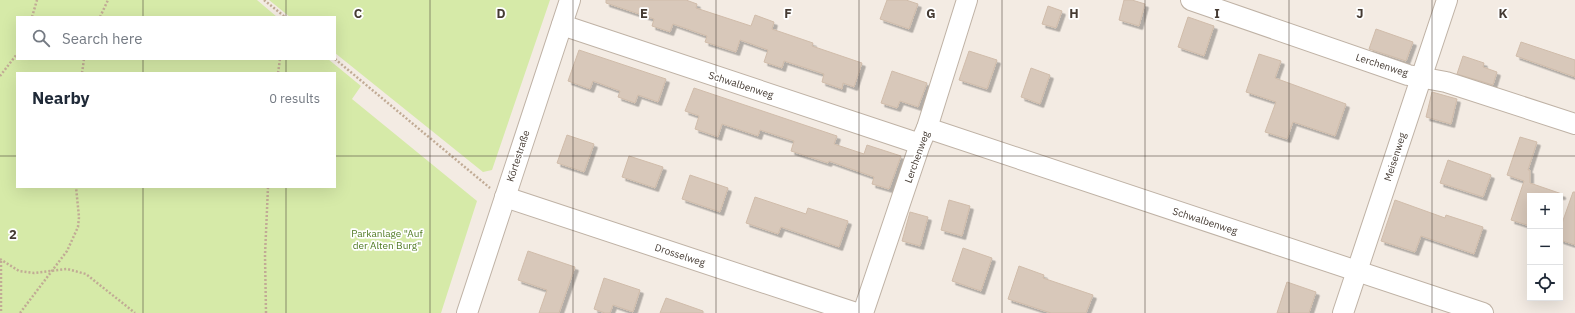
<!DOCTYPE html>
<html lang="en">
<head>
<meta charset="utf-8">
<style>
	:root { --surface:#fff; --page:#f2f2f3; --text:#1f2937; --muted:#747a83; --line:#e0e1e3 }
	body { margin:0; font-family:"IBM Plex Sans",sans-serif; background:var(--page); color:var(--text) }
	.controls { position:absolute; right:12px; bottom:12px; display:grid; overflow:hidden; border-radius:0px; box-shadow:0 4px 16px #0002 }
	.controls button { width:36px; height:36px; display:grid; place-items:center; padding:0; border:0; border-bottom:1px solid var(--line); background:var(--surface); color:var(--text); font:20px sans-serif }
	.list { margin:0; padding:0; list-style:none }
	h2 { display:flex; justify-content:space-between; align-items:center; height:52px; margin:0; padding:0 16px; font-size:17px }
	h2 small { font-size:13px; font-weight:400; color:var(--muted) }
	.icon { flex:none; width:22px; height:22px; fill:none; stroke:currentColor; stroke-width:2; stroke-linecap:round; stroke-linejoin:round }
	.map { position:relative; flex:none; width:1575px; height:313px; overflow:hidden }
	.search { position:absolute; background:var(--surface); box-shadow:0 4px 16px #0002; left:16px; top:16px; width:320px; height:44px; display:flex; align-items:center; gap:10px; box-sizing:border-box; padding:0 14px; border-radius:0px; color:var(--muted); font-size:15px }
	.panel { position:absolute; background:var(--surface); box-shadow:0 4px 16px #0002; left:16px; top:72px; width:320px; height:116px; border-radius:0px }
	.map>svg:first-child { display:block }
	.green { fill:#d6eaa8; fill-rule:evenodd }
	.building { fill:#d8c8ba; stroke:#d0bcaa; filter:url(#shadow) }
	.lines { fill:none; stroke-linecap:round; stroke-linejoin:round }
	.street-casing { stroke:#bfb2a5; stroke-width:22 }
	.path { stroke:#c1ab95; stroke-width:2.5; stroke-dasharray:2 2; stroke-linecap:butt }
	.street { stroke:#fff; stroke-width:20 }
	.grid { fill:none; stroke:#453b33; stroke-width:1; stroke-opacity:0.55 }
	.labels { text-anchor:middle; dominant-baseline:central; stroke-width:3.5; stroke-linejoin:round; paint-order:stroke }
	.street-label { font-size:10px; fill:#453b33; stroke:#fff }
	.park-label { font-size:10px; fill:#507a23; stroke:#fff }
	.grid-label { font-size:13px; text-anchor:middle; font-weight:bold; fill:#453b33; stroke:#fff; stroke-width:3.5; stroke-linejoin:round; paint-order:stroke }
</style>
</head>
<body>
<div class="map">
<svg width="1575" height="313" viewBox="0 0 1575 313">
	<defs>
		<filter id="shadow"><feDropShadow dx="3.5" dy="3.5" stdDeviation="0" flood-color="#0004"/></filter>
	</defs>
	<rect width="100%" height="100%" fill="#f3ebe3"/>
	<g class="green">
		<path d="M 0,0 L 257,0 L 277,17 L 17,17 L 17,59 L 328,59 L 361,86 L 352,99 L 477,201 L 441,313 L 0,313 ZM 17,73 L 335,73 L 335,187 L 17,187 Z"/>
		<path d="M 269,0 L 550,0 L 492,170 L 483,172 L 335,53 L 335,17 L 290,17 Z"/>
	</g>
	<g class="building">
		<path d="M 606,0 L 686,0 L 697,4 L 696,8 L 751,26 L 755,15 L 774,22 L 772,29 L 813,43 L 812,46 L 862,63 L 854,87 L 843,83 L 842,89 L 822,82 L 824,74 L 784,61 L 782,68 L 764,62 L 768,50 L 740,40 L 736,52 L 705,42 L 707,36 L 673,24 L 670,32 L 652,26 L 654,19 L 606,3 Z"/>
		<path d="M 887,0 L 906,0 L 918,4 L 909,29 L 880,19 Z"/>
		<path d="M 1124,0 L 1132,0 L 1145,4 L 1139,26 L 1119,20 Z"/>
		<path d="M 1048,6 L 1062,11 L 1056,28 L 1042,24 Z"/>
		<path d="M 1188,17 L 1214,26 L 1204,56 L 1178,47 Z"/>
		<path d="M 1376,29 L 1413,42 L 1406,61 L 1369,49 Z"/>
		<path d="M 1521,42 L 1575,60 L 1575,77 L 1516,56 Z"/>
		<path d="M 579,50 L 666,79 L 658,102 L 638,95 L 635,103 L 618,97 L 620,91 L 593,81 L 590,89 L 568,81 Z"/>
		<path d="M 969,51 L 997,60 L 987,89 L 959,80 Z"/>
		<path d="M 1259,54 L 1281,61 L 1275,78 L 1346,104 L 1335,136 L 1293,122 L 1287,139 L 1265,132 L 1276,102 L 1246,92 Z"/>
		<path d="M 1463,56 L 1484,63 L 1483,67 L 1497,72 L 1493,85 L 1457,74 Z"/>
		<path d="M 1031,68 L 1050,75 L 1040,104 L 1021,97 Z"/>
		<path d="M 892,71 L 927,83 L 918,107 L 900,101 L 897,108 L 881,103 Z"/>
		<path d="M 694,88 L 837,136 L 834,144 L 864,154 L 867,145 L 901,156 L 889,189 L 872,184 L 874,177 L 829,161 L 828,163 L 791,151 L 794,141 L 760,130 L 758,136 L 722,124 L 718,137 L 695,129 L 699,116 L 685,111 Z"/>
		<path d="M 1432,92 L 1457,99 L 1451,124 L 1426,117 Z"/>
		<path d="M 567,135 L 594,144 L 584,172 L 557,163 Z"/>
		<path d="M 1520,137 L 1537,142 L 1528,170 L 1530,170 L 1530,183 L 1562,194 L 1562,196 L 1530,196 L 1530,226 L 1511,220 L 1524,181 L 1507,175 Z"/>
		<path d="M 629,156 L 663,167 L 655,188 L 622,177 Z"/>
		<path d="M 1448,160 L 1491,175 L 1483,197 L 1440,183 Z"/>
		<path d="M 690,175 L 728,188 L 720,212 L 682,199 Z"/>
		<path d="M 1573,192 L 1575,192 L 1575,245 L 1560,240 L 1560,229 Z"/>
		<path d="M 755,197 L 806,214 L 808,208 L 848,221 L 839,247 L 781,227 L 778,234 L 746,223 Z"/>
		<path d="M 949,200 L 970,206 L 962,236 L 941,230 Z"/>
		<path d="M 1395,200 L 1445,218 L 1446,215 L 1483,227 L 1474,254 L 1421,236 L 1415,252 L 1381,241 Z"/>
		<path d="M 910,212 L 928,217 L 920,246 L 902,241 Z"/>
		<path d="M 963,248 L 992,258 L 981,291 L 952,281 Z"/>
		<path d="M 528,251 L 575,267 L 559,313 L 539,313 L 547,290 L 518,280 Z"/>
		<path d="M 1019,266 L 1044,275 L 1043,278 L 1093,295 L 1086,313 L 1051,313 L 1008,299 Z"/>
		<path d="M 604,278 L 640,290 L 633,312 L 613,305 L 610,313 L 605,313 L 594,309 Z"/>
		<path d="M 1287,282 L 1316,292 L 1309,313 L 1277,313 Z"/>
		<path d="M 666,298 L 703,311 L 703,313 L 660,313 Z"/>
	</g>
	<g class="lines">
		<defs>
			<g id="street">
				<path d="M 1191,0 L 1408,75 L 1446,82 L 1575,124"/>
				<path d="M 562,25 L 920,144"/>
				<path d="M 927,128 L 1483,313"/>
				<path d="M 505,197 L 856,313"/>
				<path d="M 467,313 L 570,0"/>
				<path d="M 863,313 L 920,144 L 927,128 L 967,0"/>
				<path d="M 1343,313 L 1447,0"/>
			</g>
		</defs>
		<use href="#street" class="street-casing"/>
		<g class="path">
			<path d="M 264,0 L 285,17"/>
			<path d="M 32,17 L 37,0"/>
			<path d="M 100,17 L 108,0"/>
			<path d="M 335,59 L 490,188"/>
			<path d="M 82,73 L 84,59"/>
			<path d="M 278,73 L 280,59"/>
			<path d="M 0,76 L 17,54"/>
			<path d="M 0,259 L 19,271 L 34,273 L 67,269 L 86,274 L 135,313"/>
			<path d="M 1,261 L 1,313"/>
			<path d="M 20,313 L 67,251 L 78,227 L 79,217 L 76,187"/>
			<path d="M 266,313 L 265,255 L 268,187"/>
		</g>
		<use href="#street" class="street"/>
	</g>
	<path class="grid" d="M 143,0 L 143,17M 286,0 L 286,17M 430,0 L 430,313M 573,0 L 573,313M 716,0 L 716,313M 859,0 L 859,313M 1002,0 L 1002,313M 1145,0 L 1145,313M 1289,0 L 1289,313M 1432,0 L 1432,313M 143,59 L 143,73M 286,59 L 286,73M 0,156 L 17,156M 335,156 L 1575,156M 143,187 L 143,313M 286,187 L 286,313"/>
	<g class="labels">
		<g class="street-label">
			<text transform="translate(1382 65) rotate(18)">Lerchenweg</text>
			<text transform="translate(741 85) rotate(18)">Schwalbenweg</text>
			<text transform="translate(518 156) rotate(-72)">Körtestraße</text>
			<text transform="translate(917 157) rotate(-70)">Lerchenweg</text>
			<text transform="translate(1395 157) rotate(-72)">Meisenweg</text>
			<text transform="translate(1205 221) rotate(18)">Schwalbenweg</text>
			<text transform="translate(680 255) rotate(18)">Drosselweg</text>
		</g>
		<g class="park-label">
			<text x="387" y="233">Parkanlage "Auf<tspan x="387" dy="12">der Alten Burg"</tspan></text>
		</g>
	</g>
	<g class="grid-label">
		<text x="358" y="18">C</text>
		<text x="501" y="18">D</text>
		<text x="644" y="18">E</text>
		<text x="788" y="18">F</text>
		<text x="931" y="18">G</text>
		<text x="1074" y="18">H</text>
		<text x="1217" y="18">I</text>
		<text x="1360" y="18">J</text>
		<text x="1503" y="18">K</text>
		<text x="13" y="239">2</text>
	</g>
</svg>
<div class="controls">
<button>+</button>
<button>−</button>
<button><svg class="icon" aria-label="locate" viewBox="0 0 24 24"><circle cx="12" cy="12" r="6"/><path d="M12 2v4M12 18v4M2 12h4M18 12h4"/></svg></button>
</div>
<div class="search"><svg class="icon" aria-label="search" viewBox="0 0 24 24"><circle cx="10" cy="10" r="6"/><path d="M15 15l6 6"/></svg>Search here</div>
<section class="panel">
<h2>Nearby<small>0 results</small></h2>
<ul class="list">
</ul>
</section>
</div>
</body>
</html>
